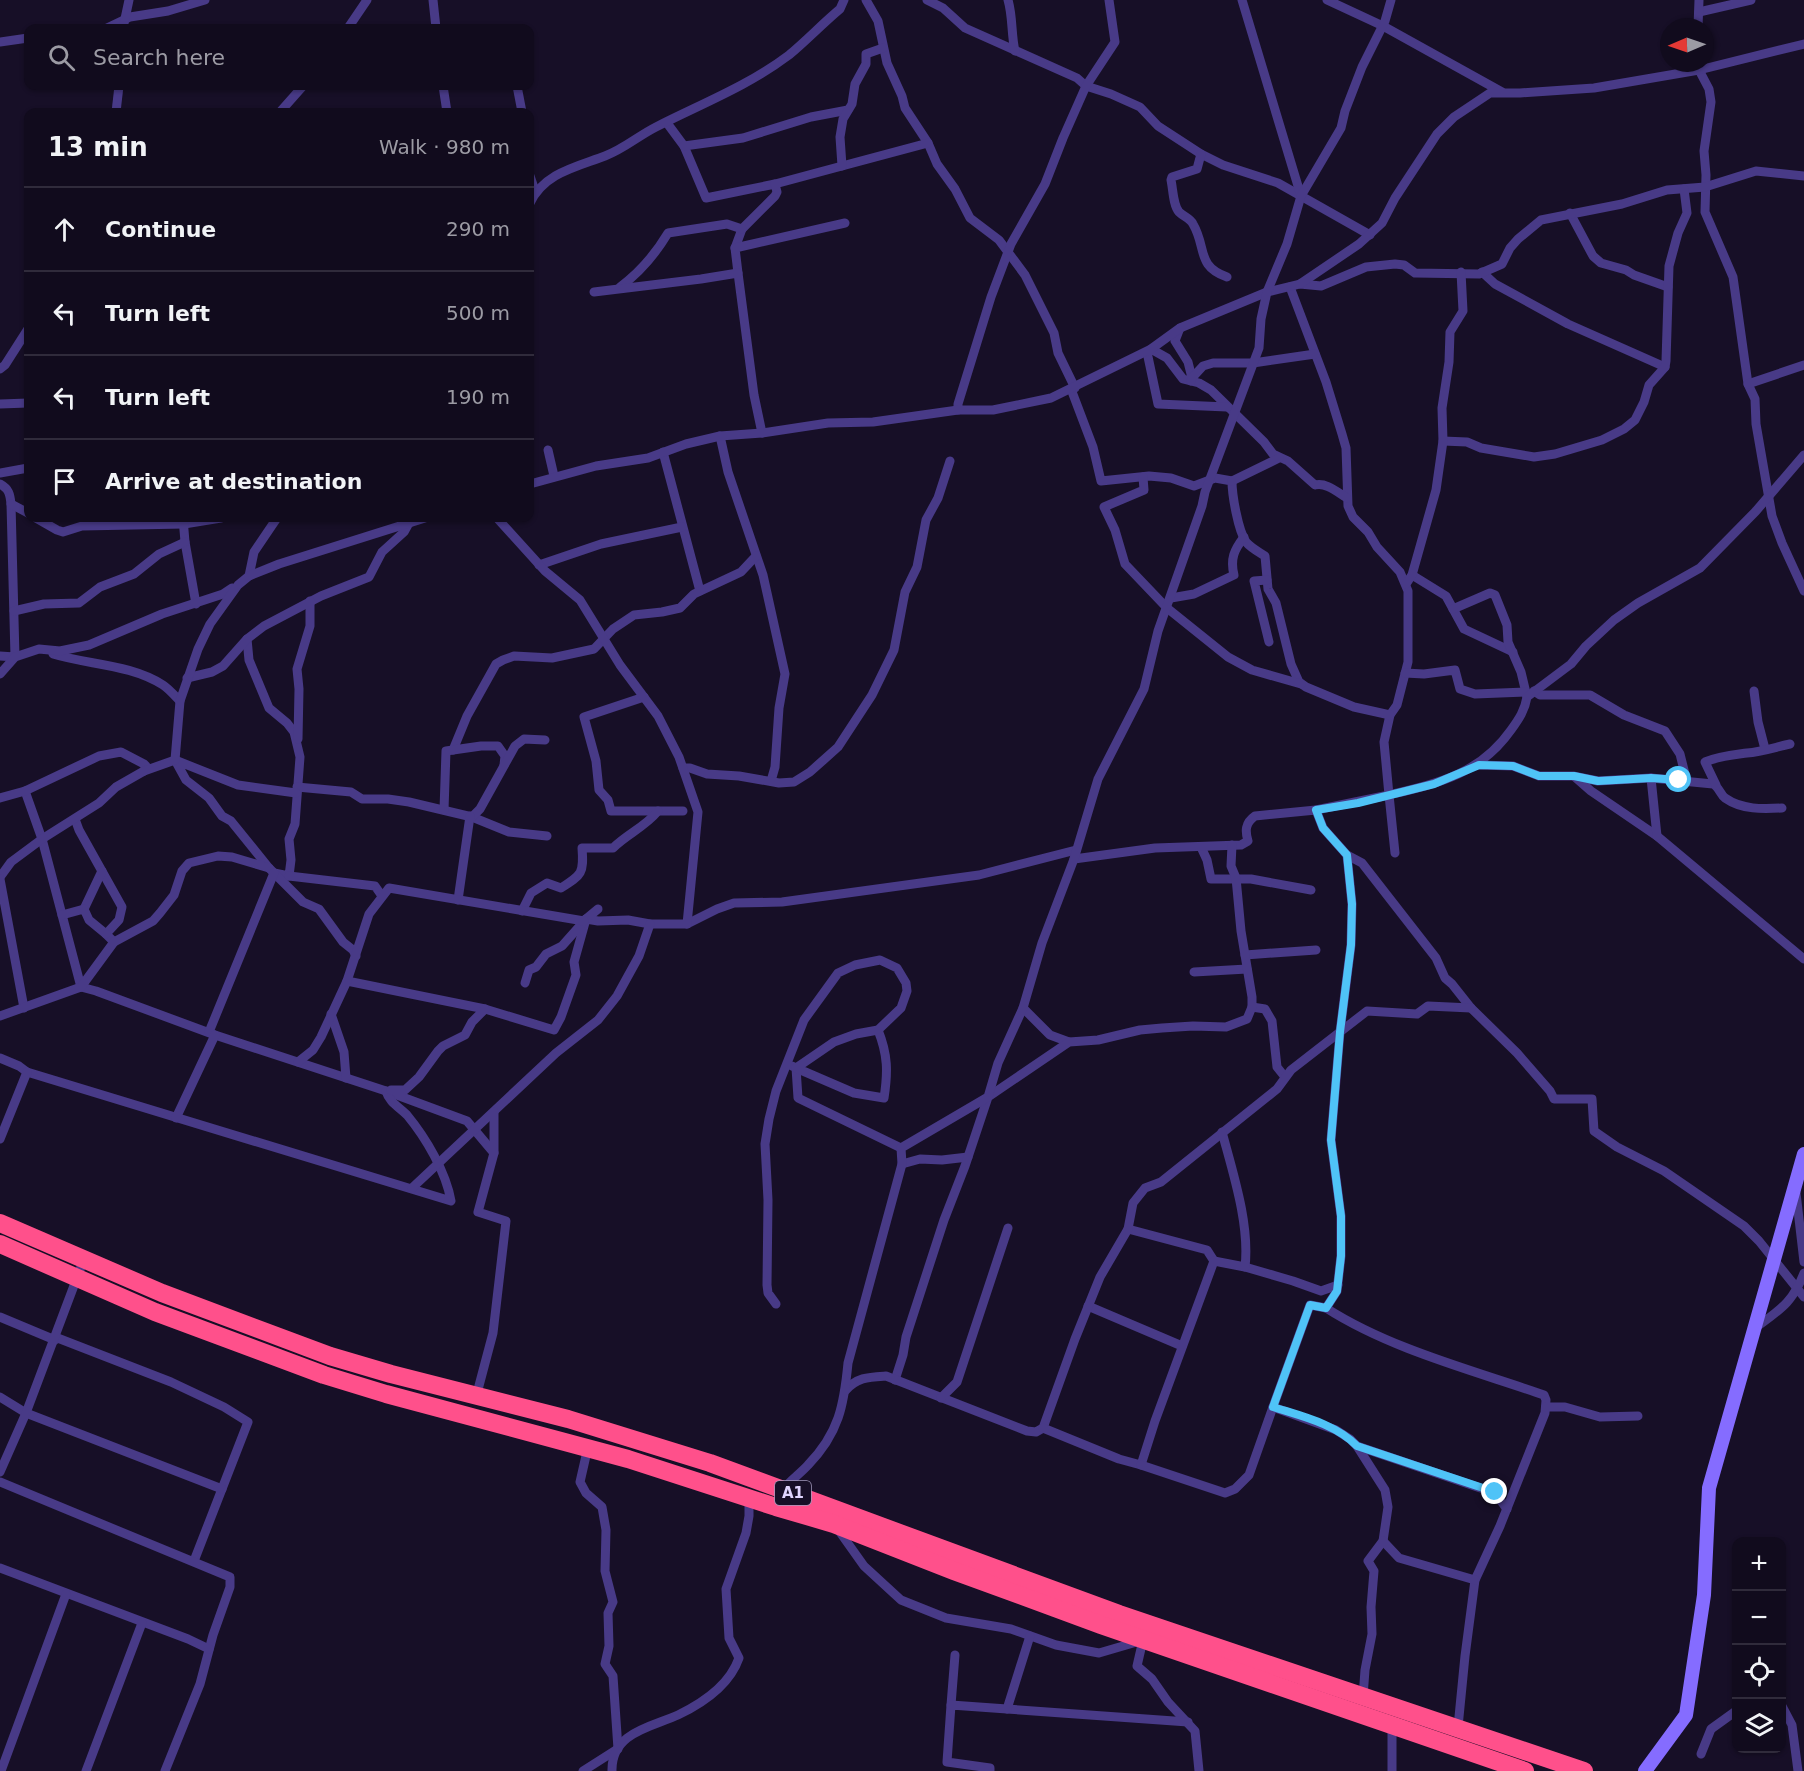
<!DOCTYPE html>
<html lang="en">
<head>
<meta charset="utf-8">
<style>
	:root { --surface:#110b1d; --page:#1a1426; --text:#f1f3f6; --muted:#9c9ba4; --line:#302b3b }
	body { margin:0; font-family:"DejaVu Sans",sans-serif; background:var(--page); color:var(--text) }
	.controls { position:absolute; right:18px; bottom:18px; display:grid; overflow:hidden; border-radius:12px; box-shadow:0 2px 4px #0004 }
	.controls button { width:54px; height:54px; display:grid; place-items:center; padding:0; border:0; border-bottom:2px solid var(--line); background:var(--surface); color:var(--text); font:30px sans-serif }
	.compass { position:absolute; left:1660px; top:18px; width:54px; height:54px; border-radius:50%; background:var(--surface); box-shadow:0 2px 4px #0004; rotate:268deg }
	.stop { position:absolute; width:18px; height:18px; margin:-14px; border:4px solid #4fc3f7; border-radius:50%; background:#fff }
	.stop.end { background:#4fc3f7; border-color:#fff; box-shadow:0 2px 6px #0008 }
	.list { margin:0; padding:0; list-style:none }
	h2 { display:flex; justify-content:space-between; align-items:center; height:78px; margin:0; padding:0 24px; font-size:26px }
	h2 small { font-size:20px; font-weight:400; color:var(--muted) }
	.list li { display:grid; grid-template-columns:39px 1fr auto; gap:18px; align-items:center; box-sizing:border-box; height:84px; padding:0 24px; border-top:2px solid var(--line) }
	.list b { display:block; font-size:22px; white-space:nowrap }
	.list em { font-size:20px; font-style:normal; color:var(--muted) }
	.icon { flex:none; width:33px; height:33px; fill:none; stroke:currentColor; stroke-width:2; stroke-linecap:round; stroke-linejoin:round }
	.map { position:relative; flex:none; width:1804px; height:1771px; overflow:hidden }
	.search { position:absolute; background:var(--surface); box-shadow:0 2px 4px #0004; left:24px; top:24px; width:510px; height:66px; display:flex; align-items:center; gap:15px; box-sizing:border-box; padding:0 21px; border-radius:12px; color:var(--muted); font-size:22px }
	.panel { position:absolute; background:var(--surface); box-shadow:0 2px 4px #0004; left:24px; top:108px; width:510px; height:414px; border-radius:12px }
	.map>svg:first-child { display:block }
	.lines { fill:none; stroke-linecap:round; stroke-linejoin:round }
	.street { stroke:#483a87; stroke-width:9 }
	.secondary { stroke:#856cff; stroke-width:14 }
	.highway { stroke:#ff508b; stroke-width:18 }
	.route { stroke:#4fc3f7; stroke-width:8 }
	.labels { text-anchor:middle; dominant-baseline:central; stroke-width:5; stroke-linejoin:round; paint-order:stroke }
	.shield { fill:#170f27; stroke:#a49abe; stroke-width:1.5 }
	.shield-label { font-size:15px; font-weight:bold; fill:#e0d5ff }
</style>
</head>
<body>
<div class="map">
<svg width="1804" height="1771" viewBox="0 0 1804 1771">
	<rect width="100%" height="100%" fill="#170f27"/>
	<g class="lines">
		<g class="street">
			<path d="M 433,0 L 436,28"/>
			<path d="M 866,0 L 878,21 L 887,63 L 902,96 L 905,108 L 928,143 L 937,164 L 955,189 L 970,218 L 999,240 L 1025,275 L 1054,333 L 1058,353 L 1075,388"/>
			<path d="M 927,0 L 943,8 L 965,28 L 1077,78 L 1086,86 L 1111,94 L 1140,107 L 1158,126 L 1201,154 L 1223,165 L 1278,183 L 1370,235"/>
			<path d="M 1008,0 C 1013,17 1011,34 1015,51"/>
			<path d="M 1242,0 L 1301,196"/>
			<path d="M 1327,0 L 1383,26 L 1502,92"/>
			<path d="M 1699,12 L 1751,0"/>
			<path d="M 1698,27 L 1699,0"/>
			<path d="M 107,28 L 130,17 L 168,11 L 205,0"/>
			<path d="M 123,28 L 129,0"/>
			<path d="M 348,28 L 367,0"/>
			<path d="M 0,42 L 28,38"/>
			<path d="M 1698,63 L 1699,70 L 1709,89 L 1711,102 L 1704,151 L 1706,175 L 1705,212 L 1733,277 L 1748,384 L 1755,399 L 1756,424 L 1772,516 L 1782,543 L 1804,591"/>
			<path d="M 443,86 L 447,112"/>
			<path d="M 517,86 L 522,112"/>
			<path d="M 116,112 L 119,86"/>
			<path d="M 280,112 L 303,86"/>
			<path d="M 667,123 L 684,146 L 706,198 L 775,184"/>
			<path d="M 684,146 L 743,138 L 811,117 L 848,110"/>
			<path d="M 1201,154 L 1197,169 L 1172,177 L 1171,180 C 1173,189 1173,205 1179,212 C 1184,217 1190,218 1193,224 C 1207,248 1196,266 1227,277"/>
			<path d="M 842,166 L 928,143"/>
			<path d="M 530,176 L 535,191"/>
			<path d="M 530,203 C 544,173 576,167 605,156 C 624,149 638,136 656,127 C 701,104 748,86 789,55 C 806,41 822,24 840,9 L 844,0"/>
			<path d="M 1570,213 L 1593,256 L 1601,263 L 1626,270 L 1634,275 L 1668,287"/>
			<path d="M 735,248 L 742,229 L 775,196 L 777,192 L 775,184 L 842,166 L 840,137 L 843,119 L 852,104 L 855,84 L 866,64 L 866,54 L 883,48"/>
			<path d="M 1482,272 L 1495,284 L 1568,324 L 1665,367"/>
			<path d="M 738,273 L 735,248 L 845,223"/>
			<path d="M 1300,284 L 1321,286 L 1366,267 L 1395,264 L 1404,265 L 1415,273 L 1479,274 L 1502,264 L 1510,248 L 1518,239 L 1541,220 L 1622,204 L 1667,190 L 1705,187 L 1756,171 L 1804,176"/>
			<path d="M 620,287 C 639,273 656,253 668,233 L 727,224 L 742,229"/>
			<path d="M 1290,287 L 1326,382 L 1342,434 L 1346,448 L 1348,506 L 1353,517 L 1368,532 L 1377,547 L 1400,572 L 1408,591 L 1408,662 L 1397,705 L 1390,715 L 1384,742 L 1389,795 L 1316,810 L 1323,828 L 1347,855 L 1352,904 L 1351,945 L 1340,1032 L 1331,1140 L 1341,1216 L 1341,1256 L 1337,1291 L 1326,1308 L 1310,1305 L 1273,1407 L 1336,1430 L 1350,1439 L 1357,1446 L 1385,1490 L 1388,1507 L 1383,1541 L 1368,1561 L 1374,1571 L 1371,1607 L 1372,1634 L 1365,1670 L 1363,1697"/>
			<path d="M 594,292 L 701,279 L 738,273 L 754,395 L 762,433"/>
			<path d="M 1180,328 L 1175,341 L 1188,362 L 1192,378"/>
			<path d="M 1151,349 L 1167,358 L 1183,379 L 1199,383 L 1211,390 L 1264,442 L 1273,454 L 1288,461 L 1315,485 C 1326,482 1337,492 1347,498"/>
			<path d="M 1147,352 L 1158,404 L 1227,407"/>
			<path d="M 0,369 L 5,365 L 28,329"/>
			<path d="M 1191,381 L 1192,378 L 1203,366 L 1213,363 L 1253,363 L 1315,354"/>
			<path d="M 1748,384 L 1804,365"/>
			<path d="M 1071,389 L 1093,447 L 1101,481 L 1149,476 L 1171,478 L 1194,486 L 1215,478 L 1232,481 C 1232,495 1238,530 1246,542 C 1251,548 1259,552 1265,556 L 1268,589 L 1276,603 L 1291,664 L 1299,682 L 1306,687 L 1354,707 L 1390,715"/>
			<path d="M 0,404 L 28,403"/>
			<path d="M 958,410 L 958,404 L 991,297 L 1011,244 L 1045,184 L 1063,138 L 1086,86 L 1115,42 L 1109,0"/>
			<path d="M 720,436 L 728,472 L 763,575 L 785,674 L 779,708 L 775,767 L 771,781"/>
			<path d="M 1443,441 L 1467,442 L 1481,448 L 1534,457 L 1555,454 L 1602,440 L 1624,429 L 1635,420 L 1644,402 L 1649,385 L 1665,367 L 1666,361 L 1669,266 L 1678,233 L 1687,213 L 1684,189"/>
			<path d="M 548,450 L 554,476"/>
			<path d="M 663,452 L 700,591"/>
			<path d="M 0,473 L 28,468"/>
			<path d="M 1143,477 L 1144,490 L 1104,507 L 1115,530 L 1125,564 L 1167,608 L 1228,657 L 1252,670 L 1301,684"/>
			<path d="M 1232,481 L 1279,458"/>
			<path d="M 0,484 C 9,489 10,494 11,504 L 15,657 L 0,656"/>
			<path d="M 530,484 L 596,466 L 648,458 L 686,444 L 720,436 L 762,433 L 828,423 L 873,422 L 958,410 L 993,410 L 1051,398 L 1151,349 L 1180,328 L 1267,292 L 1300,284 L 1359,244 L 1382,223 L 1395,198 L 1437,134 L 1454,117 L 1490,93 L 1520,93 L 1594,88 L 1699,70 L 1804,44"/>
			<path d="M 11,504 L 28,513"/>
			<path d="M 36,518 L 57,530 L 63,532 L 82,526 L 184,524 L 221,518"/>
			<path d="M 183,518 L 185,542 L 196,604"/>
			<path d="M 539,565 L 601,544 L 682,527"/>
			<path d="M 1412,575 L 1446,596 L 1464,629 L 1513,652"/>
			<path d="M 249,576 L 254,552 L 277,518"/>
			<path d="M 1267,580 L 1254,581 L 1269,642"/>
			<path d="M 1406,584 L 1412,575 L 1436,490 L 1443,441 L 1442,408 L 1449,362 L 1450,332 L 1463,311 L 1461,272"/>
			<path d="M 1171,598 L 1194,594 L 1234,575 C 1230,559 1234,550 1244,537"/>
			<path d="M 1453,609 L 1490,593 L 1495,595 L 1507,625 L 1508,642 L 1521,672 L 1527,697"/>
			<path d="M 14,611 L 44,604 L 79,603 L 100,587 L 134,574 L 159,554 L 185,542"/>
			<path d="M 247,639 L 249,660 L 269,708 L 287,723 L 294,732 L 300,757 L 295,824 L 289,839 L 291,860 L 289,876 L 274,873"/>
			<path d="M 53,654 C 89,665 130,664 163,685 C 169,689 175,696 180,701"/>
			<path d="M 1405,673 L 1424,674 L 1455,670 L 1460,689 L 1475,694 L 1526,692"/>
			<path d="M 0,674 L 15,657 L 39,649 L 60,651 L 89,645 L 162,614 L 223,594 L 232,588"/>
			<path d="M 187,678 L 212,672 L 223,666 L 247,639 L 264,626 L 321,596 L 369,577 L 382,552 L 404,532 L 409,523"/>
			<path d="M 1534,691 L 1540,695 L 1590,695 L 1624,715 L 1665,731 L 1680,754 L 1687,782"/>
			<path d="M 1754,691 L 1758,722 L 1765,749"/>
			<path d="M 644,697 L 584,717 L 596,761 L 599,790 L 608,800 L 611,811 L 683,811"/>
			<path d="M 298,739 L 299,689 L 297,669 L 310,626 L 310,601"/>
			<path d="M 453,750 L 467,716 L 491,673 L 496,664 L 503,660 L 514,656 L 552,658 L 594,649 L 613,629 L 634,615 L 662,612 L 680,608 L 694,594 L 741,572 L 756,556"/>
			<path d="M 1479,765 L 1513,766 L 1539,776 L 1573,776 L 1598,781 L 1651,778 L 1713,784 C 1719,787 1720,794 1725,798 C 1742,810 1763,809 1782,808"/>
			<path d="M 683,768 L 690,768 L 707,774 L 739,776 L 779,783 L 794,782 L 810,772 L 838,747 L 872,695 L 894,650 L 905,592 L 917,567 L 926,520 L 938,498 L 950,461"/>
			<path d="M 1575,777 L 1591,791 L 1657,836 L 1804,959"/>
			<path d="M 1651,778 L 1657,836"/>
			<path d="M 1716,785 L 1705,762 C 1719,756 1732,755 1747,753 C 1761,752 1776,747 1790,744"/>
			<path d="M 297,787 L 351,792 L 362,799 L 388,799 L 409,802 L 472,817 L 509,832 L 547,836"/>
			<path d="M 25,791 L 42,839 L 81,987"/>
			<path d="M 296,793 L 238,785 L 175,760 L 186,780 L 209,798 L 222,816 L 231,821 L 269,868 L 303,902 L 319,909 L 343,942 L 353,950 L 356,956"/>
			<path d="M 0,798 L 25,791 L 99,756 L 121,752 L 144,764 L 146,766 L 144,771"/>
			<path d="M 444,810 L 446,751 L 481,746 L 498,746 L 505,756 L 504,765"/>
			<path d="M 472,817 L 480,809 L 515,746 L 524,739 L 545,740"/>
			<path d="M 75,819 L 79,830 L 122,907 L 119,920 L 106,934 L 114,942"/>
			<path d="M 1201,847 L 1207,860 L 1211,879 L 1251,879 L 1311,890"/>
			<path d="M 1395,853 L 1389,795 C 1439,783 1480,774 1511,730 C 1519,719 1525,710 1527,697 L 1571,664 L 1586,646 L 1614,620 L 1638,603 L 1700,568 L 1756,511 L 1804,455"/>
			<path d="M 1347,855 L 1362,863 L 1436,958 L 1445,978 L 1452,984 L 1471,1008 L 1517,1053 L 1550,1091 L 1554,1099 L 1592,1099 L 1594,1131 L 1617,1147 L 1664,1171 L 1744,1226 L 1759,1241 L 1804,1297"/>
			<path d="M 1074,859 L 1155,848 L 1241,845 L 1248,841 C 1245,831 1245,823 1255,816 L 1316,810"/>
			<path d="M 289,876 L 375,886 L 382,896"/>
			<path d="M 0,877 L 11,862 L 42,839 L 99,803 L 116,787 L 144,771 L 175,760 L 180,701 L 198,649 L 210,624 L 238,585 L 249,576 L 279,564 L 425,518"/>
			<path d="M 0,879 L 24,1008"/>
			<path d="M 458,900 L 470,816"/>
			<path d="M 84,909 L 102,871"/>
			<path d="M 522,911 L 531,893 L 547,883 L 561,888 C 582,875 584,873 582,848 L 613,848 C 627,834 645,827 658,811"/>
			<path d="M 62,915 L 84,909 L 89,920 L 106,934"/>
			<path d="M 687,924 L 717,909 L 734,903 L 782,902 L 979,875 L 1076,850"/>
			<path d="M 1245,955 L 1316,950"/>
			<path d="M 1194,972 L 1247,969"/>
			<path d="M 347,981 L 485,1009 L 554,1030 L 561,1017 L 576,975 L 574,962 L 586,919 L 598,921 L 628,920 L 650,924 L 687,924 L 698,812 L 679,757 L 658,716 L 620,665 L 580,600 L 545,571 L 497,518"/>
			<path d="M 525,983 L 529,970 L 536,967 L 546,954 L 562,946 L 586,919 L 598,909"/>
			<path d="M 81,987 L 96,991 L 215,1035 L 386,1091 L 467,1121 L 494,1153"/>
			<path d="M 1252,1007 L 1265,1009 L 1272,1021 L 1277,1067 L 1285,1077"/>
			<path d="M 1023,1008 L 1050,1035 L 1069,1042"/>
			<path d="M 331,1014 L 344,1052 L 346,1078"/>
			<path d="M 0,1016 L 81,987 L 114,942 L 153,921 L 160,913 L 174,895 L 182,871 L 189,863 L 218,856 L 232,857 L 269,868"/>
			<path d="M 209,1032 L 274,873"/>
			<path d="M 0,1058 L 19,1066 L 27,1072 L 451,1201 C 446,1172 426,1138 407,1115 C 399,1107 389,1102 386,1091"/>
			<path d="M 298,1062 L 313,1050 L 321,1037 L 347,981 L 369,914 L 389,888 L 584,921"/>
			<path d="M 792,1066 L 796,1068 L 798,1098 L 901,1148"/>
			<path d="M 391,1090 L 405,1090 L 419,1077 L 438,1051 L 443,1046 L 465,1035 L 472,1022 L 485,1009"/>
			<path d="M 176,1118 L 215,1035"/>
			<path d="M 0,1139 L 27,1072"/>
			<path d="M 902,1164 L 920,1159 L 942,1160 L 968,1157"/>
			<path d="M 412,1188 L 556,1053 L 598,1020 L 617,996 L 639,956 L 650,924"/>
			<path d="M 1796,1193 L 1804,1262"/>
			<path d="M 1128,1229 L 1207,1250 L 1214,1261"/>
			<path d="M 1245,1267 L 1293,1281 L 1321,1291 L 1338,1285"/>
			<path d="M 776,1304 L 768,1293 L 767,1285 L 768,1200 L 765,1144 L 769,1119 L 776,1091 L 804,1020 L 838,973 L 855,965 L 880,960 L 897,968 L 906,983 L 907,991 L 901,1008 L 878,1030 C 888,1055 888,1072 884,1098 L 854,1093 L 796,1068 L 834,1042 L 856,1034 L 878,1030"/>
			<path d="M 1088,1306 L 1182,1346"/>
			<path d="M 1326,1308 C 1390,1349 1472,1370 1544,1395 L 1546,1400 L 1545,1413 L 1500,1526 L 1475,1580 L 1465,1656 L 1458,1727"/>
			<path d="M 0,1317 L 55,1340"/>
			<path d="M 1754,1329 C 1779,1310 1792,1304 1804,1273"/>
			<path d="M 55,1337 L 171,1382 L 224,1407 L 248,1422 L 194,1561"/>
			<path d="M 895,1380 L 903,1355 L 906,1337 L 944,1220 L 965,1166 L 988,1097 L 1069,1042 L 1098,1040 L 1140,1030 L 1162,1028 L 1193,1026 L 1226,1027 L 1247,1019 L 1252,1007 L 1252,997 L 1241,931 L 1236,878 L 1231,866 L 1232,845"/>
			<path d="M 845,1391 C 857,1377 869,1377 886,1376 L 1027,1431 L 1036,1432 L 1043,1428 L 1075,1339 L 1100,1277 L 1128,1229 L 1133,1203 L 1145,1188 L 1161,1182 L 1277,1089 L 1291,1070 L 1367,1011 L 1417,1014 L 1428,1006 L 1471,1008"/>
			<path d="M 0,1397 L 26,1413 L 222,1489"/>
			<path d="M 476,1397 L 493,1333 L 506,1221 L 478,1212 L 494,1153 L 494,1112"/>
			<path d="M 941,1398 L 957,1382 L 1008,1228"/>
			<path d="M 1546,1407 L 1565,1407 L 1600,1417 L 1638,1416"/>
			<path d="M 1043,1428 L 1119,1459 L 1141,1465 L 1155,1421 L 1214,1261 L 1245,1267 C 1250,1225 1233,1173 1222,1132"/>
			<path d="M 1357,1446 L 1495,1493 L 1507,1509"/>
			<path d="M 588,1447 L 580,1482 L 586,1493 L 602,1507 L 606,1530 L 605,1571 L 613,1602 L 608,1613 L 609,1646 L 605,1664 L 613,1676 L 618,1749"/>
			<path d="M 1141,1465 L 1225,1493 L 1235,1489 L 1249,1475 L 1273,1407"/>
			<path d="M 0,1472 L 26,1413 L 84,1259"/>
			<path d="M 0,1482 L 230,1577 L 230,1587 L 213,1635 L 200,1684 L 165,1771"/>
			<path d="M 782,1491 C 789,1481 800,1474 808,1465 C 839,1433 844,1405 848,1363 L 902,1164 L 901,1148 L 988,1097 L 998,1063 L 1023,1008 L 1042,943 L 1074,859 L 1098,779 L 1144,689 L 1158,631 L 1202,506 L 1205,492 L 1259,348 L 1261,319 L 1267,292 L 1287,244 L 1301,196 L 1341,128 L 1345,111 L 1362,67 L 1385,21 L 1391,0"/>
			<path d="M 837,1528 L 864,1566 L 901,1600 L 946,1618 L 1011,1629 L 1056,1645 L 1099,1653 L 1140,1641"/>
			<path d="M 1383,1541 L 1399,1558 L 1475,1580"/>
			<path d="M 0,1568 L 188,1639 L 209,1649"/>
			<path d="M 1143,1640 L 1137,1666 L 1152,1679 L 1168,1702 L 1195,1731 L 1199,1771"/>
			<path d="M 951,1705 L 955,1655"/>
			<path d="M 1782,1706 L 1792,1725 L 1798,1771"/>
			<path d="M 1007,1709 L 1188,1722"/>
			<path d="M 1701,1754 L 1711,1729 L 1736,1711"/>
			<path d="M 1,1771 L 66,1594"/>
			<path d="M 86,1771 L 142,1623"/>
			<path d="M 583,1771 L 616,1750"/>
			<path d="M 612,1771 C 611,1732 652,1727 678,1715 C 703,1703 730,1684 739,1658 L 729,1638 L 726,1589 L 746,1533 L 749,1516 L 749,1498"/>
			<path d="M 990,1771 L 990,1768 L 947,1762 L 951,1705 L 1007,1709 L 1030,1636"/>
			<path d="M 1392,1771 L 1392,1724"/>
		</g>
		<path class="secondary" d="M 1645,1771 L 1686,1715 L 1704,1595 L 1709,1488 L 1804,1154"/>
		<g class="highway">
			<path d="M 0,1223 L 162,1293 L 330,1356 L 391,1374 L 568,1419 L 710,1463 L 1119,1614 L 1584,1771"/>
			<path d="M 0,1244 L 155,1312 L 324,1375 L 386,1394 L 628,1459 L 776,1507 L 834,1524 L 954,1571 L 1101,1625 L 1525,1771"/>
		</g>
	</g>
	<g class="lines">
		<path class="route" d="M 1495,1492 L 1357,1446 C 1336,1424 1301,1416 1273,1407 L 1310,1305 L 1326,1308 L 1337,1291 L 1341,1256 L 1341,1216 L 1331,1140 L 1340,1032 L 1351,945 L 1352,904 L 1347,855 L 1323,828 L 1316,810 L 1358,803 L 1434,784 L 1479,765 L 1513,766 L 1539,776 L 1574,776 L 1598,781 L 1651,778 L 1679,780"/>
	</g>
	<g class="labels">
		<rect class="shield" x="775" y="1481" width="36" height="24" rx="4.5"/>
		<g class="shield-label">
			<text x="793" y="1493">A1</text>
		</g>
	</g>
</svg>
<div class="controls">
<button>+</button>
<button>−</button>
<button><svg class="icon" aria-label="locate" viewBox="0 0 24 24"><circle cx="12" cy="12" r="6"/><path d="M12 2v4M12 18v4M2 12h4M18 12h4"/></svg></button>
<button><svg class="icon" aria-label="layers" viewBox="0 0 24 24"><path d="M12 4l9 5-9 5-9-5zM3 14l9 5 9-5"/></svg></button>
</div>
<svg class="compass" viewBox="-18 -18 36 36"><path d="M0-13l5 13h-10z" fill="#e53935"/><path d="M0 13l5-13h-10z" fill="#9c9ba4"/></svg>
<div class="stop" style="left:1679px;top:780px"></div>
<div class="stop end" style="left:1495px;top:1492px"></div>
<div class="search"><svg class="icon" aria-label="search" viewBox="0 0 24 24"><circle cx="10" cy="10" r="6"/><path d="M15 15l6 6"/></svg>Search here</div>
<section class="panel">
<h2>13 min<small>Walk · 980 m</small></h2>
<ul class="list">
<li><svg class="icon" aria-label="ahead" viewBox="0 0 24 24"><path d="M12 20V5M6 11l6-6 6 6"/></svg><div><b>Continue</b></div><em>290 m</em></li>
<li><svg class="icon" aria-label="left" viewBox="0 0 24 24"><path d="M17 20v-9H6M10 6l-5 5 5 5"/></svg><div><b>Turn left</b></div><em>500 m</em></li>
<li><svg class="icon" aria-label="left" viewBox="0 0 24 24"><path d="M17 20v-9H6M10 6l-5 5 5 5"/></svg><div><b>Turn left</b></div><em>190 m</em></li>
<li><svg class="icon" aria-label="arrive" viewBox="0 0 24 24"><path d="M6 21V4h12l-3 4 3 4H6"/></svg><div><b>Arrive at destination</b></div></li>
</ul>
</section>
</div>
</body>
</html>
